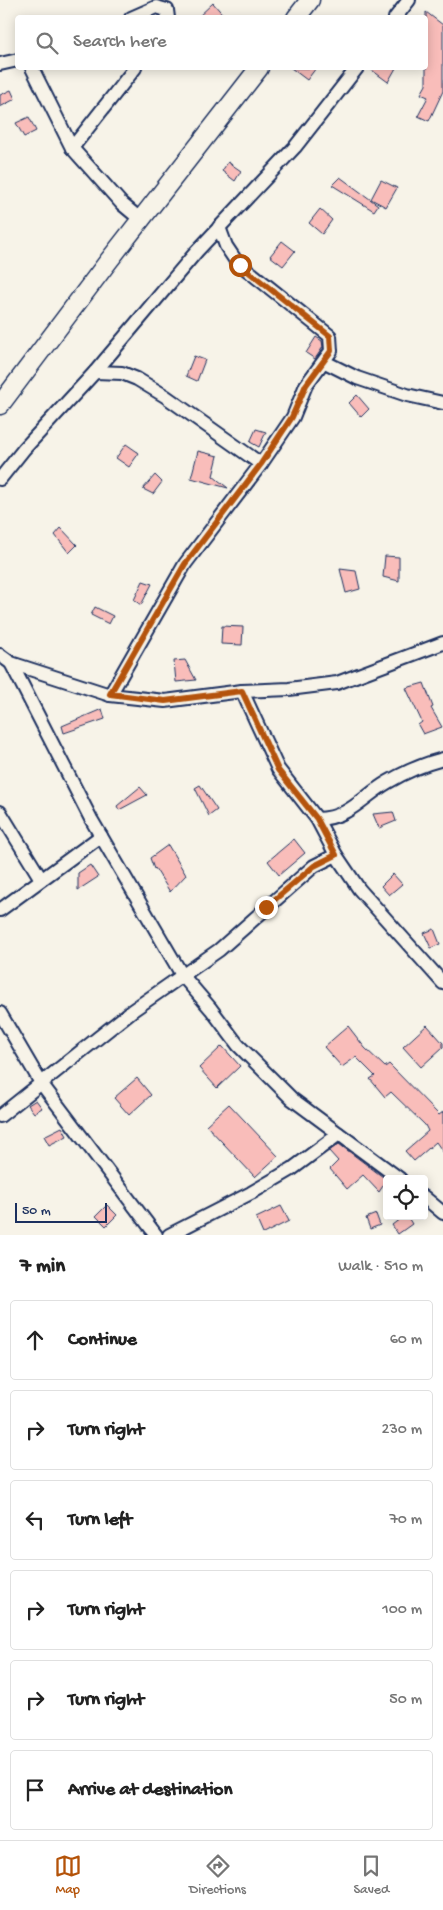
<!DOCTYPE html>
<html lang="en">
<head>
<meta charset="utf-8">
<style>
	:root { --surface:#fff; --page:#f2f2f2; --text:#222; --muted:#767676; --line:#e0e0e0; --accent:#b45309 }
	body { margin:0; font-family:"Gochi Hand",sans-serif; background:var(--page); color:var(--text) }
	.controls { position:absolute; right:15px; bottom:15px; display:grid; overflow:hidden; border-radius:5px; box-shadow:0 2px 12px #0003 }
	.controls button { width:45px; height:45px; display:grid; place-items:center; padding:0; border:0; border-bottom:1px solid var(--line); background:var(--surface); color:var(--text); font:25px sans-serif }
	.scale { position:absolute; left:15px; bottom:12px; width:92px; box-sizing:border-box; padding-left:5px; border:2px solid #1b2f5e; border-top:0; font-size:14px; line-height:18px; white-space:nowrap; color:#1b2f5e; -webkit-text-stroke:4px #f7f3e8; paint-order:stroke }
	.stop { position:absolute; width:15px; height:15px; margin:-11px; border:4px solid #b45309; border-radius:50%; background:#fff }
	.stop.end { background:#b45309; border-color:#fff; box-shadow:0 1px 5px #0008 }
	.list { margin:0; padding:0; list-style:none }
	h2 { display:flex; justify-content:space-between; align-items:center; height:65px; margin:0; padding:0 20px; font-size:21px }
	h2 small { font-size:16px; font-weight:400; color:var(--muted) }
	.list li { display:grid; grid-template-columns:32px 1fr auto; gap:15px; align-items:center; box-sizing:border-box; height:80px; margin:0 10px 10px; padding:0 10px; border:1px solid var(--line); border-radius:5px }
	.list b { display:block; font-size:19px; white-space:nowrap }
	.list em { font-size:16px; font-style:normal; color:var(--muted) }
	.icon { flex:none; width:28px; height:28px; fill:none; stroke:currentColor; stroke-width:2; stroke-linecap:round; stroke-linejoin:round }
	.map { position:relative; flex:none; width:443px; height:1235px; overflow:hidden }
	.search { position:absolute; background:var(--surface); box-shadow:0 2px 12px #0003; left:15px; right:15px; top:15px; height:55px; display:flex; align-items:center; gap:12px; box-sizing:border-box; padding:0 18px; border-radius:5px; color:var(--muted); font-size:19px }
	.sheet { height:605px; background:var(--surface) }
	nav { display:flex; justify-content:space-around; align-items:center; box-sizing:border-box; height:70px; border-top:1px solid var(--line); background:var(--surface); font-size:14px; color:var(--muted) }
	nav a { display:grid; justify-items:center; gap:2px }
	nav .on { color:var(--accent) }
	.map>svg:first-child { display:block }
	.building { fill:#f9bdba; stroke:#1b2f5e }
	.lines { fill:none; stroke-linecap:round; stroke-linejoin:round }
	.street-casing { stroke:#1b2f5e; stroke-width:16 }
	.secondary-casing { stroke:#1b2f5e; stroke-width:21 }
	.street { stroke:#f7f3e8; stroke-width:12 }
	.secondary { stroke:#f7f3e8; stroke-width:18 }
	.route { stroke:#b45309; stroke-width:6 }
</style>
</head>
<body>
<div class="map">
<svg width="443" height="1235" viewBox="0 0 443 1235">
	<rect width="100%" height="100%" fill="#f7f3e8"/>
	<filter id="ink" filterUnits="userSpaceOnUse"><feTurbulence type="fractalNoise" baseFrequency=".02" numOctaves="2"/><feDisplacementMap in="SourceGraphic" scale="10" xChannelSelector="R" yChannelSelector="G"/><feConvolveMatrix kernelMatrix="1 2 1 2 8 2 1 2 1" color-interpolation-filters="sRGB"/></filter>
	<g filter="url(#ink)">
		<g class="building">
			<path d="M 213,3 L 226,18 L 197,18 Z"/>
			<path d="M 426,12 L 443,25 L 443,91 L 429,121 L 418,116 L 428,97 L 421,94 L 426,85 Z"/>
			<path d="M 291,68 L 316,68 L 307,80 Z"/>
			<path d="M 369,68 L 396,68 L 388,82 Z"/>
			<path d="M 11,90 L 15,99 L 0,107 L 0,95 Z"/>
			<path d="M 29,117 L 36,131 L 24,137 L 16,123 Z"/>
			<path d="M 228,162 L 241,171 L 235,181 L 222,171 Z"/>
			<path d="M 340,177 L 378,205 L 374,211 L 332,185 Z"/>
			<path d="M 381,180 L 397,188 L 386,207 L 371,199 Z"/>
			<path d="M 320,209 L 332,220 L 322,234 L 309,223 Z"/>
			<path d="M 282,241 L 295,251 L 283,266 L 270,256 Z"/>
			<path d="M 316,337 L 322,341 L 323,347 L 315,359 L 306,353 Z"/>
			<path d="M 194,356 L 205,360 L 197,381 L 186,376 Z"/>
			<path d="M 357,395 L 369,409 L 361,417 L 349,403 Z"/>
			<path d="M 256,429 L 266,432 L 259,447 L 250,442 Z"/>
			<path d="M 126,444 L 139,453 L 129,467 L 116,458 Z"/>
			<path d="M 198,451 L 218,456 L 213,476 L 228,488 L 191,478 Z"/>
			<path d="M 155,475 L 162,482 L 153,494 L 143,489 Z"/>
			<path d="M 61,528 L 77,545 L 69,553 L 55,535 Z"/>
			<path d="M 385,556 L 399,557 L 399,581 L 383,577 Z"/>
			<path d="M 340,569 L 356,571 L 360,589 L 346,593 Z"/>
			<path d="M 143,581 L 152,584 L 141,605 L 134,600 Z"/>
			<path d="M 95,607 L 113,616 L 109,624 L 91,615 Z"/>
			<path d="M 222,626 L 243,627 L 242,645 L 221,644 Z"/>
			<path d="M 185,660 L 196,680 L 176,682 L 174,661 Z"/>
			<path d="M 424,683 L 433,707 L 431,708 L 442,727 L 423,734 L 418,725 L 422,722 L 406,688 Z"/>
			<path d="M 102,709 L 105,719 L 64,733 L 62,726 Z"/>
			<path d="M 200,785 L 217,810 L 209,816 L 195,788 Z"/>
			<path d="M 140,787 L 147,795 L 119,810 L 117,806 Z"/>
			<path d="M 393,812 L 396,821 L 379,828 L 373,814 Z"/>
			<path d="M 294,839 L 305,853 L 279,875 L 268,861 Z"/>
			<path d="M 168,845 L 186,875 L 170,892 L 155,868 L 154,869 L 150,858 Z"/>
			<path d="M 90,865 L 98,877 L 78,890 L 78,873 Z"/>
			<path d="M 393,874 L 402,884 L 389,895 L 381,886 Z"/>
			<path d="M 434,929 L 440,944 L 431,948 L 424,933 Z"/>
			<path d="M 427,1025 L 443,1043 L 443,1047 L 421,1067 L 403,1047 Z"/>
			<path d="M 348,1026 L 365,1048 L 385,1067 L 389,1064 L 439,1115 L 443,1112 L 443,1152 L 436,1142 L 414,1161 L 405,1151 L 428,1131 L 425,1125 L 391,1092 L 385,1097 L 370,1079 L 375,1076 L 356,1057 L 342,1067 L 324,1047 Z"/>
			<path d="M 222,1046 L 240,1066 L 217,1088 L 199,1068 Z"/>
			<path d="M 137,1078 L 151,1095 L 129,1115 L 114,1098 Z"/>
			<path d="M 36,1100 L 42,1108 L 34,1113 L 28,1105 Z"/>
			<path d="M 229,1104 L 278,1156 L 255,1177 L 206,1125 Z"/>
			<path d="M 62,1127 L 67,1136 L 49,1145 L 44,1136 Z"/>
			<path d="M 339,1144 L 387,1180 L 379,1192 L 363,1175 L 347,1189 L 330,1169 L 338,1161 L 329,1151 Z"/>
			<path d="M 107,1205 L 117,1215 L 106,1226 L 96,1216 Z"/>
			<path d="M 281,1206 L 289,1221 L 263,1234 L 256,1218 Z"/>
			<path d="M 376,1214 L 380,1225 L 370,1229 L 366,1218 Z"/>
			<path d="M 404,1216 L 407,1216 L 412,1224 L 398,1234 L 392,1225 Z"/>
		</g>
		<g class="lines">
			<defs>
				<g id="street">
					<path d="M 131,18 L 156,7 L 167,10 L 168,18"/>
					<path d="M 395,18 L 409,0"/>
					<path d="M 0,64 L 18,60"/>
					<path d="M 32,68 L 72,148 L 122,204 L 140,219"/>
					<path d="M 72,148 L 135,68"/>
					<path d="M 325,362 L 357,378 L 407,395 L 443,403"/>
					<path d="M 95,372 L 122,373 L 137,379 L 165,396 L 261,464"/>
					<path d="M 0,479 L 24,449 L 95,372 L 197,251 L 295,147 L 357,68"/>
					<path d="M 0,655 L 11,663 L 110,695 L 165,701 L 242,691 L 289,689 L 337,683 L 443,643"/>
					<path d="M 11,663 L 91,819 L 182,975 L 211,1009 L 238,1045 L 292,1099 L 400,1179"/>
					<path d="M 242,691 L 278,769 L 317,819 L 336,855 L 359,889 L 443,983"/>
					<path d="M 110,695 L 185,564 L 261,464 L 293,417 L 306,385 L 331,351 L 330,336 L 236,261 L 226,246 L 219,227"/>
					<path d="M 0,812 L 41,879"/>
					<path d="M 317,819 C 350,818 362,797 388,782 C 405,772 424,764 443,759"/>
					<path d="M 0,910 L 101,836"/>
					<path d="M 0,1013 L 41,1083 L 156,1235"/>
					<path d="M 0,1116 L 133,1010 L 219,950 L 314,866 L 336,855"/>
					<path d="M 424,1197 L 443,1213"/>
					<path d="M 169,1235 L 251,1193 L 292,1169 L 339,1134"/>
				</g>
				<g id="secondary">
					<path d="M 296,18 L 310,0"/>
					<path d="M 0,405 L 107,263 L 259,68"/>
				</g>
			</defs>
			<use href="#street" class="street-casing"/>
			<use href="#secondary" class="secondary-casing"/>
			<use href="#street" class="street"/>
			<use href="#secondary" class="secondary"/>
		</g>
	</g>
	<g class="lines" filter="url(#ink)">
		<path class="route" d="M 240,265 L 330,336 L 331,351 L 306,385 L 292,417 L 261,464 L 185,564 L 110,694 L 165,701 L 242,691 L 278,770 L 317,819 L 336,855 L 314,866 L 266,907"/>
	</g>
</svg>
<div class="controls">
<button><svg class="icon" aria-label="locate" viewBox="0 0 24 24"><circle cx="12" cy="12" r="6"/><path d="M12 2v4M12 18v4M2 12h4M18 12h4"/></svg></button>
</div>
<div class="scale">50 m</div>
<div class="stop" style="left:240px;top:265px"></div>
<div class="stop end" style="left:266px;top:907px"></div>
<div class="search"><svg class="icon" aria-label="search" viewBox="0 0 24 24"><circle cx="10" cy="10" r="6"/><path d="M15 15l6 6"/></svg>Search here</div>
</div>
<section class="sheet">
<h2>7 min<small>Walk · 510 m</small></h2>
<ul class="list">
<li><svg class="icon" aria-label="ahead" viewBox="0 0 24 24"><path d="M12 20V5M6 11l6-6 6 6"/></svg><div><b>Continue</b></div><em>60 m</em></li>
<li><svg class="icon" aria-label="right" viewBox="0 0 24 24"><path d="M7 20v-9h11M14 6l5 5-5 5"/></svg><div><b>Turn right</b></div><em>230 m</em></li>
<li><svg class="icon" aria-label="left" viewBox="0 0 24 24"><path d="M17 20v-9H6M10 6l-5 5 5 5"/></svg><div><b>Turn left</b></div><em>70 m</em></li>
<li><svg class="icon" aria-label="right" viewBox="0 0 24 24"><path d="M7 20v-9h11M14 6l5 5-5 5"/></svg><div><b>Turn right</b></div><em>100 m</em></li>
<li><svg class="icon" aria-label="right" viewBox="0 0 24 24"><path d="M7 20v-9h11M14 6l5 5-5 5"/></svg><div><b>Turn right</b></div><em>50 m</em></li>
<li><svg class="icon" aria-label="arrive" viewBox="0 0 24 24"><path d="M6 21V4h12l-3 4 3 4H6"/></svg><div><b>Arrive at destination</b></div></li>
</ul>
</section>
<nav>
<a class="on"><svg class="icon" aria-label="map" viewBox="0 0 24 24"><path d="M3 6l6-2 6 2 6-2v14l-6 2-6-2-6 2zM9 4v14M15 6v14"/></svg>Map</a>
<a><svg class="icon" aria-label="directions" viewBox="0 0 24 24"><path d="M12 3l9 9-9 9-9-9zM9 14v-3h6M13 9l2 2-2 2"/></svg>Directions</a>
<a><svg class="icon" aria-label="saved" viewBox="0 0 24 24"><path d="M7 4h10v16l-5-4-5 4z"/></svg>Saved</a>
</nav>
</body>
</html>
